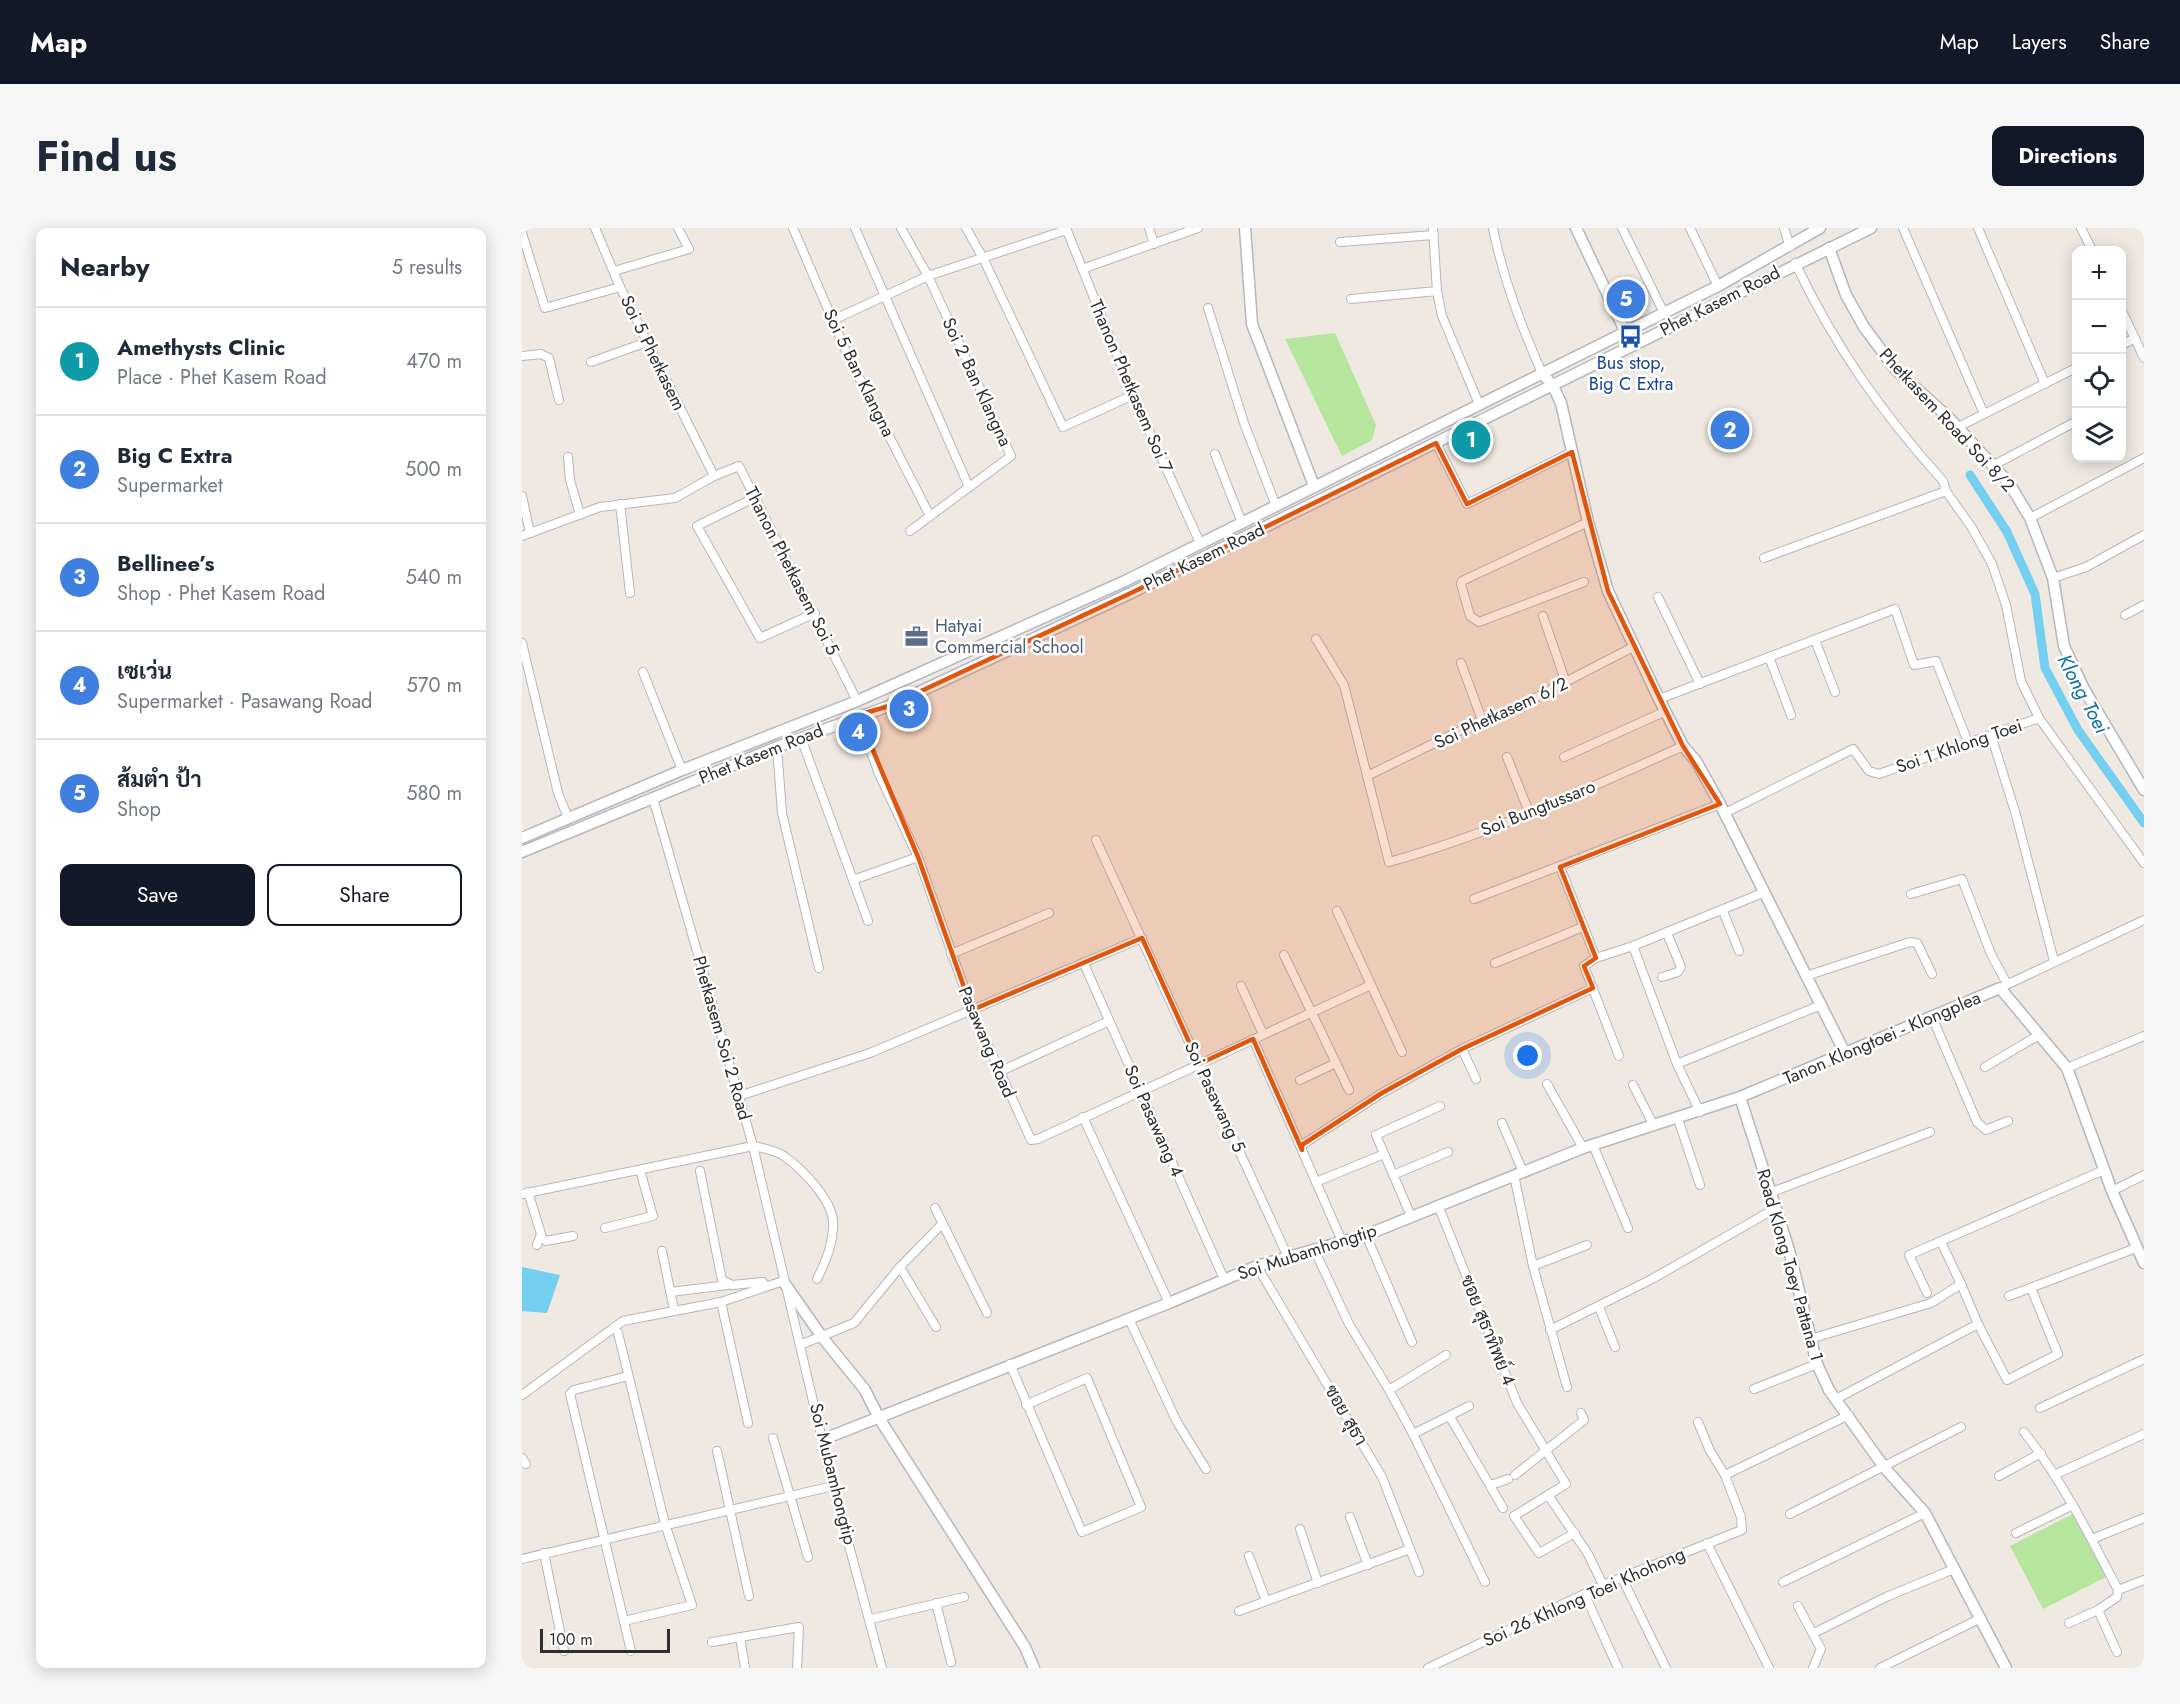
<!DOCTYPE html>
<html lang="en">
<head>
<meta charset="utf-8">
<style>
	:root { --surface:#fff; --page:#f6f6f7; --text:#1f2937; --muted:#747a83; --line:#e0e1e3; --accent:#111827 }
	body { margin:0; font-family:Jost,Sarabun,sans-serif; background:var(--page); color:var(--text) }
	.controls { position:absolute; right:18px; top:18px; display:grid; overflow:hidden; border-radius:12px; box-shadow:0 3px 15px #0003 }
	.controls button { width:54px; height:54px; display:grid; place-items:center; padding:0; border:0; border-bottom:2px solid var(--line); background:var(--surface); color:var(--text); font:30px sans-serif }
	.scale { position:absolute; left:18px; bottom:15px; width:130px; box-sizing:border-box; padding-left:6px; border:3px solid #2e2e2e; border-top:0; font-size:16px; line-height:21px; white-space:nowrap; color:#2e2e2e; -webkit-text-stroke:4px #fff; paint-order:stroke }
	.you { position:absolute; left:1006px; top:828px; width:21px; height:21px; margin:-15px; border:4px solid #fff; border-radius:50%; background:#1a73e8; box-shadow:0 0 0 9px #1a73e833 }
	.badge { display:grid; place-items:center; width:39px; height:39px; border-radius:50%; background:var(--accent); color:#fff; font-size:20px; font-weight:700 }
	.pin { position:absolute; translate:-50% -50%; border:3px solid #fff; box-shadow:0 2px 6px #0006 }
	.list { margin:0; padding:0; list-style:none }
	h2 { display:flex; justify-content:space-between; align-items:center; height:78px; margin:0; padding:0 24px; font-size:26px }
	h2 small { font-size:20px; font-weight:400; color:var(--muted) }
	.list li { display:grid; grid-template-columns:39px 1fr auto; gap:18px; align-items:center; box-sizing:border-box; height:108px; padding:0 24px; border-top:2px solid var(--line) }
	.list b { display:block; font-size:22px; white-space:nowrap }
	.list p { margin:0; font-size:20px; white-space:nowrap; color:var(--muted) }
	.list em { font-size:20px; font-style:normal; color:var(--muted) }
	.actions { display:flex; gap:12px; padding:18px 24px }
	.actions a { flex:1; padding:14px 0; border:2px solid var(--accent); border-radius:12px; text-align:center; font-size:21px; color:var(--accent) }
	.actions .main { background:var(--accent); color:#fff }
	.icon { flex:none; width:33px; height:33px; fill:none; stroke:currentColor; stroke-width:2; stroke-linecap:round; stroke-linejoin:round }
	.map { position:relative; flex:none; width:1622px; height:1440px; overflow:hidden; border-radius:12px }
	header { display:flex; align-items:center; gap:36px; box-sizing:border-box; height:84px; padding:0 30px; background:var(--accent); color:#fff }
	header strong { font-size:28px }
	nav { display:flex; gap:33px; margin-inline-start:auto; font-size:21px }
	.intro { display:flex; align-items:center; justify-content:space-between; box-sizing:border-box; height:144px; padding:0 36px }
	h1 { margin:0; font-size:42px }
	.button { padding:15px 27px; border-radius:12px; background:var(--accent); color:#fff; font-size:21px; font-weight:700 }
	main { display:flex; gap:36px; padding:0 36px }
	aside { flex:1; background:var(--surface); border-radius:12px; box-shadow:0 3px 15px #0003 }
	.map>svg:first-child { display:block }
	.green { fill:#b6e59e }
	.water { fill:#75cff0 }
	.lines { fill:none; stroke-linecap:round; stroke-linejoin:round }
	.canal { stroke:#75cff0; stroke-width:9 }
	.street-casing { stroke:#b4b7c1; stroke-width:10 }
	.secondary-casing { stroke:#b4b7c1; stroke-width:13 }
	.street { stroke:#fff; stroke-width:8 }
	.secondary { stroke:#fff; stroke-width:10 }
	.marked { fill:#df570e; fill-opacity:0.2; stroke:#df570e; stroke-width:4.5; stroke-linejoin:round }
	.labels { text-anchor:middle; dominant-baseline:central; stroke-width:5; stroke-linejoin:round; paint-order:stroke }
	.street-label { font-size:18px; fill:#2e2e2e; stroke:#fff }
	.transit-label { font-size:18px; fill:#164399; stroke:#fff }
	.service-label { font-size:18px; fill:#4e5e75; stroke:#fff; text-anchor:start }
	.water-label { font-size:20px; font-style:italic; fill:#0d6fa3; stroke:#fff }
</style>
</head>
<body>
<header>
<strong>Map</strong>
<nav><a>Map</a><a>Layers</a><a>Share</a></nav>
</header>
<div class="intro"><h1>Find us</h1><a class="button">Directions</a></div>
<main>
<aside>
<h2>Nearby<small>5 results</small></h2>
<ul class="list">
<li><span class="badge" style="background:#0f9aa8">1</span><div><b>Amethysts Clinic</b><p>Place · Phet Kasem Road</p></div><em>470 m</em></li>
<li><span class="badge" style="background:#3f7fe0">2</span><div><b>Big C Extra</b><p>Supermarket</p></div><em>500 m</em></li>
<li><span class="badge" style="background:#3f7fe0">3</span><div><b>Bellinee’s</b><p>Shop · Phet Kasem Road</p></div><em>540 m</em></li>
<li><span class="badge" style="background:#3f7fe0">4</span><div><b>เซเว่น</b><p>Supermarket · Pasawang Road</p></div><em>570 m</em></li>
<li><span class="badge" style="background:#3f7fe0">5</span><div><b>ส้มตำ ป้า</b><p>Shop</p></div><em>580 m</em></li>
</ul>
<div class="actions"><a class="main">Save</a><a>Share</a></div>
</aside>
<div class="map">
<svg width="1622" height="1440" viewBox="0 0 1622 1440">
	<rect width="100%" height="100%" fill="#efe9e1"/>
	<g class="green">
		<path d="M 813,105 L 854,197 L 850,212 L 820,228 L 763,111 Z"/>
		<path d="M 1551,1286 L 1584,1349 L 1521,1381 L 1488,1318 Z"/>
	</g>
	<path class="water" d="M 0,1039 L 38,1047 L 25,1085 L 0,1083 Z"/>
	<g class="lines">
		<path class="canal" d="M 1448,247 L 1485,304 L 1513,366 L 1523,440 L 1556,502 L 1622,595"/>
		<defs>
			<g id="street">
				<path d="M 73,0 L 98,59 L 192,248"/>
				<path d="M 271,0 L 326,128 L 408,288"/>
				<path d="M 333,0 L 447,259"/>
				<path d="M 379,0 L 406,48 L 489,228 L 388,303"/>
				<path d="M 444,0 L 461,30 L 541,199 L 611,167"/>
				<path d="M 544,0 L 611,167 L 678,315"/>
				<path d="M 627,0 L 632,16"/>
				<path d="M 911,0 L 915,63 L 920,88 L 957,176"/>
				<path d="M 971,0 C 981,51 999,97 1020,145"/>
				<path d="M 1100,0 L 1142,85"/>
				<path d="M 1168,0 L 1196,58"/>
				<path d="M 1262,0 L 1268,19"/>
				<path d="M 1381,0 L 1462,186"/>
				<path d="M 1456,0 L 1523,156"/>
				<path d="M 1559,0 L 1570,22"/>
				<path d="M 0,5 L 23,80 L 98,59"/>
				<path d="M 818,14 L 912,7"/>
				<path d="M 1273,35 C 1314,120 1359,184 1421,253 L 1424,263 L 1450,300 L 1470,336 L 1484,377 L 1499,453 L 1517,490 L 1622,635"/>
				<path d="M 560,41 L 676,0"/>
				<path d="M 92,43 L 167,21 L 156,0"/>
				<path d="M 829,71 L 915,63"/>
				<path d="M 686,80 L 722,195 L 754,278"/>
				<path d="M 1600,83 L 1622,130"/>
				<path d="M 311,92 L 406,48 L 544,2"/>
				<path d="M 1600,117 L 1613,110"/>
				<path d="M 0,128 L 19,126 L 27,130 L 37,172"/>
				<path d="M 69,134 L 125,114"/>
				<path d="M 1434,200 L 1554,140"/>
				<path d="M 914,215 L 945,276 L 1050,224"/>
				<path d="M 693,226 L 720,295"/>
				<path d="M 46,229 L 48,252 L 58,287"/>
				<path d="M 1470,238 L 1551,195"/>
				<path d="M 0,268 L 8,305"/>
				<path d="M 232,270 L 175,298 L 238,410 L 293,385"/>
				<path d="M 98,276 L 108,365"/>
				<path d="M 1508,290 L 1622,230"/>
				<path d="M 0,308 L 78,279 L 153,270 L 192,248 L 217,238 L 335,473"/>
				<path d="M 1242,330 L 1424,263"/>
				<path d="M 1531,350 L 1564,339 L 1622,307"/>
				<path d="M 1062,354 L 957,394 L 948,388 L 939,356 L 940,353 L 1066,294"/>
				<path d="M 1136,369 L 1178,456"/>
				<path d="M 1603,387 L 1622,377"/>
				<path d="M 1021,388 L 1044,455"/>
				<path d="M 794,411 L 822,457 L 867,634 C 968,606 1066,561 1161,518"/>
				<path d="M 1293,412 L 1313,464"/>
				<path d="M 0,415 L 36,565 L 46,590"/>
				<path d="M 1247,429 L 1269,487"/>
				<path d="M 939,435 L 960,492"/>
				<path d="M 121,444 L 160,542"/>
				<path d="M 1137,471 L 1373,381 L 1392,437 L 1414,433 L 1446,514"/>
				<path d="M 336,487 L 357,546 L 396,629 L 450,782 L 509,912 L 516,911 L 849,757"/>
				<path d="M 1469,507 L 1494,587 L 1532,733"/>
				<path d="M 279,510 L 346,693"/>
				<path d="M 255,519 L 260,585 L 297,740"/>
				<path d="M 985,529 L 1007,584"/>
				<path d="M 1042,529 L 1144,483"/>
				<path d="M 845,548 L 960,492 L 968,493 L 1111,419"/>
				<path d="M 131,570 L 231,918 L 311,1258 L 360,1440"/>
				<path d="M 1203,585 L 1331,521 L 1347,543 L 1357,546 L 1517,490"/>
				<path d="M 574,612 L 766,1029"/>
				<path d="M 1038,639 L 1074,730"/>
				<path d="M 331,652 L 396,629"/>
				<path d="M 1389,666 L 1440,651 L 1469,726 L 1485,756"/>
				<path d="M 952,671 L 1198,576"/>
				<path d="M 815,683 L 880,824"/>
				<path d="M 1201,683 L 1217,723"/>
				<path d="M 1111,718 L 1155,836 L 1178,884"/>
				<path d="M 429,726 L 527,685"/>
				<path d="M 762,727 L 827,862"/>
				<path d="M 973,735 L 1061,699"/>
				<path d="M 562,736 L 702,1051"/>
				<path d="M 1284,748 L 1388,714 L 1395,715 L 1410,746"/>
				<path d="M 1140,749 L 1156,744 L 1159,739 L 1145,705"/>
				<path d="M 719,758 L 741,806"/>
				<path d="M 1482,758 L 1622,692"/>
				<path d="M 1410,789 L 1455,894 L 1464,902 L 1486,893"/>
				<path d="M 731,811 L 820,1013"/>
				<path d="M 940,821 L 954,851"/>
				<path d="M 1097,828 L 1062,738 L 1074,730 L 1111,718 L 1243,664"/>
				<path d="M 1155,836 L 1299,777"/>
				<path d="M 1463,839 L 1517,807"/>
				<path d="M 1545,840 L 1622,808"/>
				<path d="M 477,844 L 587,793"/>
				<path d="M 778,852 L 814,835"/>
				<path d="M 1025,856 L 1061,920"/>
				<path d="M 1111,857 L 1132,898"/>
				<path d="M 217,868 L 348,825 L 620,710"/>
				<path d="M 561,889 L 647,1075"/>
				<path d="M 1156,891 L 1178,957"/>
				<path d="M 980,895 L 1001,944"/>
				<path d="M 1071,917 L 1106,1000"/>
				<path d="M 780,922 L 780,917 L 860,865 L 940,821 L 1071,760"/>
				<path d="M 178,943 L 200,1052 L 210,1057 L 241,1054 L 243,1059"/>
				<path d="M 871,947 L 926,924"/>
				<path d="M 992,947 L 1011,1038 L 1045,1159"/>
				<path d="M 794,954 L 862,926"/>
				<path d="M 1590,963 L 1622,947"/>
				<path d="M 6,964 L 19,1006 L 15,1017"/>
				<path d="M 1250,964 L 1408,904"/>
				<path d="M 0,966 L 231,918 C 241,920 253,922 262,928 C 280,941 309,970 311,993 C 312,1014 304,1033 295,1051"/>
				<path d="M 916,977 L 995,1175 L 1044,1256 L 992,1288 L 1017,1325 L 1053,1305"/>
				<path d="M 413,980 L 465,1085"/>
				<path d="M 889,988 L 854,907 L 918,878"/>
				<path d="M 83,1000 L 131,988 L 118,942"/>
				<path d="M 844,1007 L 890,1114"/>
				<path d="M 19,1009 L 24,1013 L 51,1008"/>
				<path d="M 792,1021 L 827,1096 L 867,1162 L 891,1206 L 963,1354"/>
				<path d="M 140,1023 L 152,1082"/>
				<path d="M 735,1038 L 860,1249 L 897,1344"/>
				<path d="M 1011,1038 L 1065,1017"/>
				<path d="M 378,1039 L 414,1099"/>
				<path d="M 1439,1056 L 1456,1096"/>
				<path d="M 148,1064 L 206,1057"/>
				<path d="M 1405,1065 L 1387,1027 L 1582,942"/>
				<path d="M 1487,1068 L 1614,1020"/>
				<path d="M 199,1074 L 226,1195"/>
				<path d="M 1077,1079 L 1093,1119"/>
				<path d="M 607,1091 L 655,1194 L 684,1241"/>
				<path d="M 1028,1102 L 1130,1051 L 1254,980"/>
				<path d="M 96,1105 L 143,1296 L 170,1377 L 102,1393"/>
				<path d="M 1288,1111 L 1409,1075 L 1439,1056 L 1419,1014"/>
				<path d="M 278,1117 L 332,1095 L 378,1039 L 419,997"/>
				<path d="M 488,1136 L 560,1304 L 619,1279 L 565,1150 L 504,1177"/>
				<path d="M 106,1148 L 52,1162 L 48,1166 L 109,1423"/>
				<path d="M 1232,1161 L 1295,1136"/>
				<path d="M 867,1162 L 924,1127"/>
				<path d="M 0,1167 L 101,1093 L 199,1074 L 261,1053"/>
				<path d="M 1314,1171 L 1456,1096 L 1485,1152 L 1536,1126 L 1509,1060"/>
				<path d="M 1518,1180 L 1622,1131"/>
				<path d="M 928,1189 L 981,1280"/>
				<path d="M 1176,1194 L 1188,1223 L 1203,1247"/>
				<path d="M 1502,1204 C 1540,1252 1568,1308 1596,1362"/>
				<path d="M 891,1206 L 947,1178"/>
				<path d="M 251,1210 L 286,1329"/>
				<path d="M 195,1223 L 227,1368"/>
				<path d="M 0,1230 L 4,1236"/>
				<path d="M 993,1247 L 1062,1192 L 1059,1185"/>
				<path d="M 1532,1247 L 1622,1206"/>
				<path d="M 1477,1248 L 1519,1225"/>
				<path d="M 969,1257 L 986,1251"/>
				<path d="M 1026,1267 L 1066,1326 L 1081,1357"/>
				<path d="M 1268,1286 L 1439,1199"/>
				<path d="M 828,1289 L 846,1337"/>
				<path d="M 778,1301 L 796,1355"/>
				<path d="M 1494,1305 L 1551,1277"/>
				<path d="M 1570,1311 L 1622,1290"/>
				<path d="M 1185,1315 L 1247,1440"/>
				<path d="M 22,1325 L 42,1423"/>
				<path d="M 727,1328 L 744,1373"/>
				<path d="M 0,1331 L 311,1258"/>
				<path d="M 1100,1350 L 1144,1440"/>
				<path d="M 1261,1354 L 1403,1285"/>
				<path d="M 1063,1367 L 1096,1440"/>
				<path d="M 414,1375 L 429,1434"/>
				<path d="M 1276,1378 L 1299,1421 L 1291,1440"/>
				<path d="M 1576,1382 L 1595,1424"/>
				<path d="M 717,1383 L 888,1321"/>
				<path d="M 349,1391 L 442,1369"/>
				<path d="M 1547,1395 L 1576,1382 L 1595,1369 L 1596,1362 L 1622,1352"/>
				<path d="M 1292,1405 L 1364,1369 L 1432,1341"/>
				<path d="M 218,1409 L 223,1440"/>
				<path d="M 190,1414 L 277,1399 L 275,1440"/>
				<path d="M 906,1440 L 1081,1357 L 1220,1302 L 1219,1289 L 1203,1247 L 1327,1187"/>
				<path d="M 1358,1440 L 1459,1390"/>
			</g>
			<g id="secondary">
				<path d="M 723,0 L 730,96 L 792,258"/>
				<path d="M 1054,0 L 1103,103"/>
				<path d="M 1307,20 L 1324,67 L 1342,99 L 1374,142 L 1425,188 L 1487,255 L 1508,290 L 1531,350 L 1542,418 L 1562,461 L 1622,562"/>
				<path d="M 1020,145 L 1031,158 L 1039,175 L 1066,294 L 1086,363 L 1137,471 L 1161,518 L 1174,533 L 1198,576 L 1324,827"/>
				<path d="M 0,610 L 160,542 L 335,473 L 603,353 L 1196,58 L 1298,0"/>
				<path d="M 0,624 L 255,519 L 367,478 L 609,365 L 1349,0"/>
				<path d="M 1218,869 L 1267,1022 L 1295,1136 L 1307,1162 L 1362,1239 L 1403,1285 L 1484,1440"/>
				<path d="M 261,1053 L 300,1109 L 343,1162 L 357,1190 L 503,1419 L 512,1440"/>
				<path d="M 302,1211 L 647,1075 L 735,1038 L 844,1007 L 1061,920 L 1218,869 L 1478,760 L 1545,840 L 1590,963 L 1622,1035"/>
			</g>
		</defs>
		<use href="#street" class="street-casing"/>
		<use href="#secondary" class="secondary-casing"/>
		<use href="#street" class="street"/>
		<use href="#secondary" class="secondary"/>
	</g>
	<path class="marked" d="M 914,215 L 945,276 L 1050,224 L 1086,363 L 1161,518 L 1198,576 L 1038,639 L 1074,730 L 1062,738 L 1071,760 L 940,821 L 860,865 L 780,917 L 780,922 L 731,811 L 677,836 L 620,710 L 450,782 L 396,629 L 336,487 L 367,478 L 609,365 Z"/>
	<defs>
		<symbol id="bus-bare" viewBox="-9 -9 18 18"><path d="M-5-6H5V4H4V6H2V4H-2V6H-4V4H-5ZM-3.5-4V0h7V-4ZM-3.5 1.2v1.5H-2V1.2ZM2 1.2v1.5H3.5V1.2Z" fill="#1a4fb4" stroke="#fff" stroke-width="2.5" paint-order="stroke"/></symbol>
		<symbol id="office-bare" viewBox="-9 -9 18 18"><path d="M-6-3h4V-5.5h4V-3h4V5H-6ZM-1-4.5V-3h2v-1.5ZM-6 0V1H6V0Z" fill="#5c6f8a" stroke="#fff" stroke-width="2.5" paint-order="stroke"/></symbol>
	</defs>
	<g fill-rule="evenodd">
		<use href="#bus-bare" x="1092" y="92" width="33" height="33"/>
		<use href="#office-bare" x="378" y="392" width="33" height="33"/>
	</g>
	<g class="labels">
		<g class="street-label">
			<text transform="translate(1198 73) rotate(-27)">Phet Kasem Road</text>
			<text transform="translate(131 125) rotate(64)">Soi 5 Phetkasem</text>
			<text transform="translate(337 145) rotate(64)">Soi 5 Ban Klangna</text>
			<text transform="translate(455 154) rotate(65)">Soi 2 Ban Klangna</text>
			<text transform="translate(609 158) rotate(67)">Thanon Phetkasem Soi 7</text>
			<text transform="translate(1425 192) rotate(47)">Phetkasem Road Soi 8/2</text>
			<text transform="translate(682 329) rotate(-26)">Phet Kasem Road</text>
			<text transform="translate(270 343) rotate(63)">Thanon Phetkasem Soi 5</text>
			<text transform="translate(979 485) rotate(-25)">Soi Phetkasem 6/2</text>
			<text transform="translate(1437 518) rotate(-19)">Soi 1 Khlong Toei</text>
			<text transform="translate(239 526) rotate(-22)">Phet Kasem Road</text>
			<text transform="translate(1016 580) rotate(-22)">Soi Bungtussaro</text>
			<text transform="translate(200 810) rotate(74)">Phetkasem Soi 2 Road</text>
			<text transform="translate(1360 810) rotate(-23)">Tanon Klongtoei - Klongplea</text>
			<text transform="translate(465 814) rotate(67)">Pasawang Road</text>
			<text transform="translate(693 869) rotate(65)">Soi Pasawang 5</text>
			<text transform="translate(632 893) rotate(66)">Soi Pasawang 4</text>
			<text transform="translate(785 1024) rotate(-18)">Soi Mubamhongtip</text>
			<text transform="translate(1268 1037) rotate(74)">Road Klong Toey Pattana 1</text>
			<text transform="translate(966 1102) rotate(68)">ซอย สุธาทิพย์ 4</text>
			<text transform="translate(824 1187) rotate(60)">ซอย สุธา</text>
			<text transform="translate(311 1246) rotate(76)">Soi Mubamhongtip</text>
			<text transform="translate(1062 1369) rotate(-24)">Soi 26 Khlong Toei Khohong</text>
		</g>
		<g class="transit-label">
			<text x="1109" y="135">Bus stop,<tspan x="1109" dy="21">Big C Extra</tspan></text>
		</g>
		<g class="service-label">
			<text x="413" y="398">Hatyai<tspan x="413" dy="21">Commercial School</tspan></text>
		</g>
		<g class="water-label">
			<text transform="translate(1561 466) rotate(62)">Klong Toei</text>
		</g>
	</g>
</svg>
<div class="controls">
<button>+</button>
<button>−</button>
<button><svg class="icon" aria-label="locate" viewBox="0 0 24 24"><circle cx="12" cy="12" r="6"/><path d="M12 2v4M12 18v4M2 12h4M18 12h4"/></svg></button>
<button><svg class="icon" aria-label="layers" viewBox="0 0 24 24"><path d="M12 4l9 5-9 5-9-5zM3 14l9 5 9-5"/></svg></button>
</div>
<div class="scale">100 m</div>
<div class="you"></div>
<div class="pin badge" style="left:949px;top:212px;background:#0f9aa8">1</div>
<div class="pin badge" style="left:1208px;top:202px;background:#3f7fe0">2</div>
<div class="pin badge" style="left:387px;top:481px;background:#3f7fe0">3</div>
<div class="pin badge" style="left:336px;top:504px;background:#3f7fe0">4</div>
<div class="pin badge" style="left:1104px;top:71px;background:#3f7fe0">5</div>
</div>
</main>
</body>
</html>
